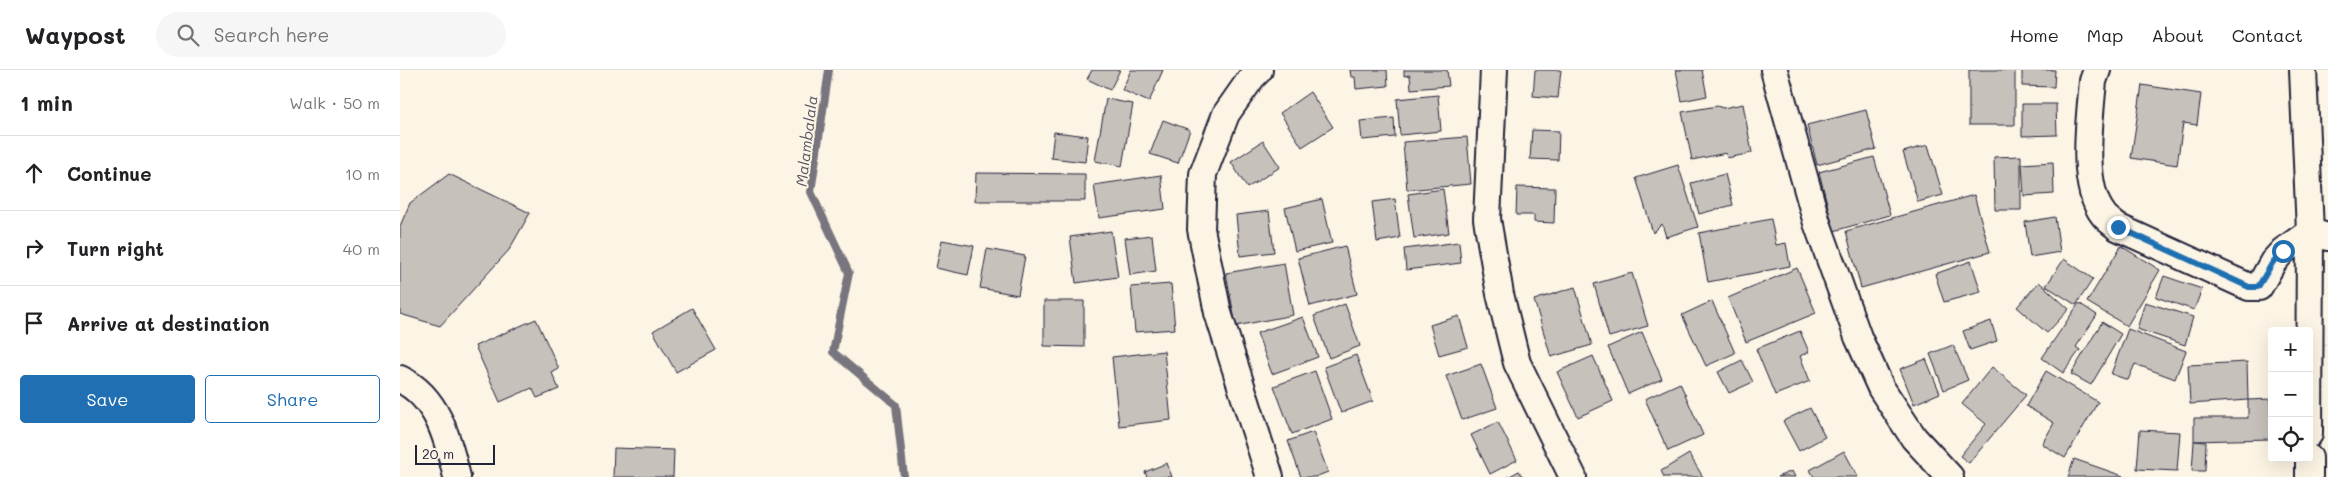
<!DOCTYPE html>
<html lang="en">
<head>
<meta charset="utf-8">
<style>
	:root { --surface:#fff; --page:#f6f6f6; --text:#202124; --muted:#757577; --line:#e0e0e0; --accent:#1f6fb2 }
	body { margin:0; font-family:Mali,sans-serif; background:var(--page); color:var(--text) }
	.controls { position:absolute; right:15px; bottom:15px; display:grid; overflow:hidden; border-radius:5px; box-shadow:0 5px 20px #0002 }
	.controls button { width:45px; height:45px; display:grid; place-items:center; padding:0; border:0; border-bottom:1px solid var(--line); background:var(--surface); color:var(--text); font:25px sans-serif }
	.scale { position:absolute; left:15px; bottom:12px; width:80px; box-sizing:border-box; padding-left:5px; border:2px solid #22223b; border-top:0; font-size:14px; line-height:18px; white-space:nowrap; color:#22223b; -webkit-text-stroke:4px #fcf5e5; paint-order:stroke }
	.stop { position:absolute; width:15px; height:15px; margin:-11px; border:4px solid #1f6fb2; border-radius:50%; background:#fff }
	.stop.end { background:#1f6fb2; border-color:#fff; box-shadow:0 1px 5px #0008 }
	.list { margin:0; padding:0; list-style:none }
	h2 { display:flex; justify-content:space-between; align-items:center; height:65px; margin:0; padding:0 20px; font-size:21px }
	h2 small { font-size:16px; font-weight:400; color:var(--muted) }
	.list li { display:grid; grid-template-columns:32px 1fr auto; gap:15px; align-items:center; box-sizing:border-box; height:75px; padding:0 20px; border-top:1px solid var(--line) }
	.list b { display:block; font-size:19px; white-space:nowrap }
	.list em { font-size:16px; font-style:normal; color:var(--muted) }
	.actions { display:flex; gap:10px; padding:15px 20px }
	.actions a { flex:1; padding:11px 0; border:1px solid var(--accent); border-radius:5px; text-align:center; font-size:18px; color:var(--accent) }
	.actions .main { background:var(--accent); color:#fff }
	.icon { flex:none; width:28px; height:28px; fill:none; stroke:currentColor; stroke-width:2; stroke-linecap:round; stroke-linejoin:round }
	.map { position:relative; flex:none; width:1928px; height:407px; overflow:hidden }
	header { display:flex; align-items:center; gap:30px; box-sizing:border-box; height:70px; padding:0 25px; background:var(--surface); border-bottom:1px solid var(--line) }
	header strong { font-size:24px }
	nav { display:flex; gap:28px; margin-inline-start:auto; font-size:18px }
	.search { width:350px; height:45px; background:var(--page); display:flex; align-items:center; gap:12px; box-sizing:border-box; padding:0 18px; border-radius:28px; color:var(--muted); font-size:19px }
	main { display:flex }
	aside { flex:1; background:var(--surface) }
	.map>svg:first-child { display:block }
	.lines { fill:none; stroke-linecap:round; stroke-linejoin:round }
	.stream { stroke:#78757e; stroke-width:8 }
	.building { fill:#c6c1bb; stroke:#22223b }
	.minor-casing { stroke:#22223b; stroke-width:30 }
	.minor { stroke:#fcf5e5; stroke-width:26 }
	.route { stroke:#1f6fb2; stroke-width:6 }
	.labels { text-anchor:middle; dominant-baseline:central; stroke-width:4; stroke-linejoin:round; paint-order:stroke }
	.water-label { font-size:15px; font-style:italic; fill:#545362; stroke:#fcf5e5 }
</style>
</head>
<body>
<header>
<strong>Waypost</strong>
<div class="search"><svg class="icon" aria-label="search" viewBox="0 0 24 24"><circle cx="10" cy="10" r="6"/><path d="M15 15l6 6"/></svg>Search here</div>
<nav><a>Home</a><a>Map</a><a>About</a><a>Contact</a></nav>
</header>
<main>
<aside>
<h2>1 min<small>Walk · 50 m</small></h2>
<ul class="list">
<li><svg class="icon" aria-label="ahead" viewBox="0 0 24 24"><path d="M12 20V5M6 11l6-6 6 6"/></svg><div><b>Continue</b></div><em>10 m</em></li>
<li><svg class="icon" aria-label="right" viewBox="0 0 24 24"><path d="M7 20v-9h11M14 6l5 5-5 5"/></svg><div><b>Turn right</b></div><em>40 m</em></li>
<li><svg class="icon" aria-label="arrive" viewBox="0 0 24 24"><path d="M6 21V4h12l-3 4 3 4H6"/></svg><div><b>Arrive at destination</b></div></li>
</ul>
<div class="actions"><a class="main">Save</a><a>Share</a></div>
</aside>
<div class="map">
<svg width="1928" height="407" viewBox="0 0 1928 407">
	<rect width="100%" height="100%" fill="#fcf5e5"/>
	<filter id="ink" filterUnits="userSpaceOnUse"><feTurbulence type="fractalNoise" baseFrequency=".02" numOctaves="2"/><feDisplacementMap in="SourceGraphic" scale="10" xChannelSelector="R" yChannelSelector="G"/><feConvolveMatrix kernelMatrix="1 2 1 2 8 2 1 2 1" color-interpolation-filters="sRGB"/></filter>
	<g filter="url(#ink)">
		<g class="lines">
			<path class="stream" d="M 429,0 L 411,122 L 449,203 L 433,282 L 496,335 L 504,407"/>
		</g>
		<g class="building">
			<path d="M 692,0 L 720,0 L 710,20 L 687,9 Z"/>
			<path d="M 731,0 L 763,0 L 749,32 L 722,20 Z"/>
			<path d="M 950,0 L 987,0 L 988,16 L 956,19 L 955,7 L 951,7 Z"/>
			<path d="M 1004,0 L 1047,0 L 1049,16 L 1011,19 L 1010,5 L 1004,6 Z"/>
			<path d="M 1135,0 L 1161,0 L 1158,28 L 1133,26 Z"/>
			<path d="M 1276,0 L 1302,0 L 1307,26 L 1282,31 Z"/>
			<rect x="1569" y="0" width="46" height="55"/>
			<path d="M 1622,0 L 1655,0 L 1654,17 L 1622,16 Z"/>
			<path d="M 1742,15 L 1801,24 L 1797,55 L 1783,53 L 1777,95 L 1731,88 Z"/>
			<path d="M 910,22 L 933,57 L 902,77 L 880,43 Z"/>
			<path d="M 1038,25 L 1041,61 L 1000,65 L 997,29 Z"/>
			<path d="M 706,29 L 733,34 L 722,96 L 695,91 Z"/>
			<path d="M 1343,34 L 1352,83 L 1327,88 L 1326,83 L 1292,90 L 1282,42 L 1317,36 L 1323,38 Z"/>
			<path d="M 1622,34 L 1656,34 L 1657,65 L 1622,66 Z"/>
			<path d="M 1466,40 L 1476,79 L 1417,95 L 1407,55 Z"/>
			<path d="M 994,48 L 995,67 L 962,70 L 960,51 Z"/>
			<path d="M 763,50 L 790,60 L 778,93 L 750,84 Z"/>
			<path d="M 1132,60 L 1159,61 L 1158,90 L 1130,89 Z"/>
			<path d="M 654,62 L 688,66 L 685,92 L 651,88 Z"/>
			<path d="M 1067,67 L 1071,114 L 1007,120 L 1003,72 Z"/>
			<path d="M 863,71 L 880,97 L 847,118 L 831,92 Z"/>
			<path d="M 1528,75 L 1543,125 L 1518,132 L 1503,82 Z"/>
			<path d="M 1621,86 L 1621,140 L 1595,140 L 1594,87 Z"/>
			<path d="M 1474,87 L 1490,145 L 1434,161 L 1419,102 Z"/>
			<path d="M 1653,92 L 1654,124 L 1624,126 L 1622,94 Z"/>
			<path d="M 1278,95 L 1298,157 L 1266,167 L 1262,154 L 1253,163 L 1236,108 Z"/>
			<path d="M 576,103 L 685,104 L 685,131 L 575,131 Z"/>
			<path d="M 49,104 L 130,143 L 109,180 L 40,256 L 0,244 L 0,156 L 10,133 Z"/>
			<path d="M 1325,104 L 1333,135 L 1299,144 L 1291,113 Z"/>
			<path d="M 761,105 L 765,139 L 699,148 L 694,115 Z"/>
			<path d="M 1117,117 L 1155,118 L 1154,153 L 1134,152 L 1134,145 L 1116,145 Z"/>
			<path d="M 1043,119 L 1049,163 L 1014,168 L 1008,124 Z"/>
			<path d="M 1574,125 L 1590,182 L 1461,218 L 1446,161 Z"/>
			<path d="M 922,129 L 932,173 L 895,181 L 885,138 Z"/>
			<path d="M 995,129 L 1000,168 L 977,172 L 972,132 Z"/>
			<path d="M 869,141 L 874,182 L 840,186 L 836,145 Z"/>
			<path d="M 1655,147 L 1660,182 L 1630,187 L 1625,152 Z"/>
			<path d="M 1371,149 L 1376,175 L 1386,173 L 1390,196 L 1308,212 L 1299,163 Z"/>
			<path d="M 711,161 L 718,207 L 676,213 L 670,167 Z"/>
			<path d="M 752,165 L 756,201 L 730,205 L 725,168 Z"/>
			<path d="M 542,170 L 574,176 L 568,205 L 536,198 Z"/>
			<path d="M 1059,172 L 1061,193 L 1006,200 L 1004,179 Z"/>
			<path d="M 945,176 L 957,224 L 910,236 L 898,188 Z"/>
			<path d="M 1721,176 L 1760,200 L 1727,256 L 1687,232 Z"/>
			<path d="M 587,179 L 625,186 L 618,225 L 580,218 Z"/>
			<path d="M 1664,189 L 1693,209 L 1676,235 L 1646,216 Z"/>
			<path d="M 1571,191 L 1581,222 L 1544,232 L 1535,204 Z"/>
			<path d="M 884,193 L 893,245 L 836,256 L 826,203 Z"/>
			<path d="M 1397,198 L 1416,243 L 1346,272 L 1328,228 Z"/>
			<path d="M 1232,203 L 1248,256 L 1209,267 L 1194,214 Z"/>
			<path d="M 1764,206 L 1802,219 L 1794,240 L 1756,227 Z"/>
			<path d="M 1639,212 L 1669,239 L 1647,263 L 1617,237 Z"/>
			<path d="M 771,214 L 775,259 L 735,262 L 731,217 Z"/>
			<path d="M 1175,217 L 1192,275 L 1151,287 L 1134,230 Z"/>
			<path d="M 644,231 L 684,231 L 684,277 L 644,276 Z"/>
			<path d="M 1312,231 L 1335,283 L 1306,296 L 1282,245 Z"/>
			<path d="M 1745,232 L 1793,247 L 1785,275 L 1737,259 Z"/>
			<path d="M 1679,233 L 1697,245 L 1676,277 L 1680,280 L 1663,303 L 1642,288 Z"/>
			<path d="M 945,234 L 960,276 L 929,288 L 914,246 Z"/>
			<path d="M 292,238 L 316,280 L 276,302 L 253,261 Z"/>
			<path d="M 1059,246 L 1068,277 L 1039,285 L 1030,255 Z"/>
			<path d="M 903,247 L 918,287 L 872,304 L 857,263 Z"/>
			<path d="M 136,249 L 159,299 L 152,303 L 159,319 L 137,328 L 132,318 L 100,332 L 75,276 Z"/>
			<path d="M 1591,251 L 1597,271 L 1570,280 L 1563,261 Z"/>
			<path d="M 1702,252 L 1721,264 L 1691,315 L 1671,304 Z"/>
			<path d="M 1728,259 L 1786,281 L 1775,309 L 1735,294 L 1728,310 L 1711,304 Z"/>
			<path d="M 1400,261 L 1409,282 L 1400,286 L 1410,311 L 1375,325 L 1356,279 Z"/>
			<path d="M 1242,262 L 1262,309 L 1228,324 L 1208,277 Z"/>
			<path d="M 1553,275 L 1568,310 L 1544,320 L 1530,284 Z"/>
			<path d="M 764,281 L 771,350 L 719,356 L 712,287 Z"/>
			<path d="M 956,285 L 973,331 L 941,343 L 924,297 Z"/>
			<path d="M 1193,286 L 1213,331 L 1178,347 L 1157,302 Z"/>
			<path d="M 1526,289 L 1540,323 L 1514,334 L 1500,299 Z"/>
			<path d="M 1342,290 L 1353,312 L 1329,323 L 1318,302 Z"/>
			<path d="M 1847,292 L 1848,330 L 1790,334 L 1788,295 Z"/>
			<path d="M 1081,294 L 1097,338 L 1062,350 L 1046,306 Z"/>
			<path d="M 1592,297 L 1626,325 L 1569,393 L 1560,386 L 1586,354 L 1562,334 Z"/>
			<path d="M 915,301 L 932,349 L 892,364 L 874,316 Z"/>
			<path d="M 1646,301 L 1698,332 L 1665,388 L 1642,374 L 1654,353 L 1626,336 Z"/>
			<path d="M 1280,313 L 1303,365 L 1268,381 L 1245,329 Z"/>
			<path d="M 1870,329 L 1871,369 L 1794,371 L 1794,348 L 1848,348 L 1848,330 Z"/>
			<path d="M 1410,338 L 1425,367 L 1399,381 L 1383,351 Z"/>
			<path d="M 1098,352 L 1117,390 L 1090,404 L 1071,365 Z"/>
			<path d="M 1740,360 L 1780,362 L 1777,401 L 1737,399 Z"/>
			<path d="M 913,362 L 928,402 L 915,407 L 901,407 L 888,371 Z"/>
			<path d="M 1794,371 L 1806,372 L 1805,401 L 1792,401 Z"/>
			<path d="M 214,378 L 274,380 L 273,407 L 213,407 Z"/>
			<path d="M 1444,381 L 1458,407 L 1414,407 L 1410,400 Z"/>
			<path d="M 1289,384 L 1303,407 L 1264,407 L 1261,401 Z"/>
			<path d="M 1674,389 L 1723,406 L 1723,407 L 1668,407 Z"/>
			<path d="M 767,393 L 772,407 L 747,407 L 745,402 Z"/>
			<path d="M 1119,401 L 1123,407 L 1108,407 Z"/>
			<path d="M 1392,401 L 1395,407 L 1377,407 Z"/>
		</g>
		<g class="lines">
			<defs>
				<g id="minor">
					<path d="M 859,0 L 852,7 L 826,44 L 803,104 L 801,159 L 818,243 L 870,407"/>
					<path d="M 1094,0 L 1087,149 L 1100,224 L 1117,293 L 1173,407"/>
					<path d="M 1374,0 L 1417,153 L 1458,267 L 1481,318 L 1514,368 L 1550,407"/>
					<path d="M 1697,0 L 1693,11 C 1690,47 1680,114 1703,144 C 1706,149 1713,153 1717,157 L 1849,217 L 1859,217 L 1873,192 L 1883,181 L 1910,162 L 1928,167"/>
					<path d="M 1903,0 L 1910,162 L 1909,364"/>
					<path d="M 0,309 C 38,327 48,370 57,407"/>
					<path d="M 1909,407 L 1909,388"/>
				</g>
			</defs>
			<use href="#minor" class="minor-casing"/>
			<use href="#minor" class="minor"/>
		</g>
	</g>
	<g class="lines" filter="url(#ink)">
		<path class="route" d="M 1718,157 L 1849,217 L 1858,217 L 1873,192 L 1883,181"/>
	</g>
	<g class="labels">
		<g class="water-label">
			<text transform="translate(406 71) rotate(-83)">Malambalala</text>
		</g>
	</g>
</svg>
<div class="controls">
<button>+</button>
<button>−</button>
<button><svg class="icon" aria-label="locate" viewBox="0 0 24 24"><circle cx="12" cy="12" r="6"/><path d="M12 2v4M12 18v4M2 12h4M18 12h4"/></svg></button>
</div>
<div class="scale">20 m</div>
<div class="stop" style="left:1883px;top:181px"></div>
<div class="stop end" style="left:1718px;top:157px"></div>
</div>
</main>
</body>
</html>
